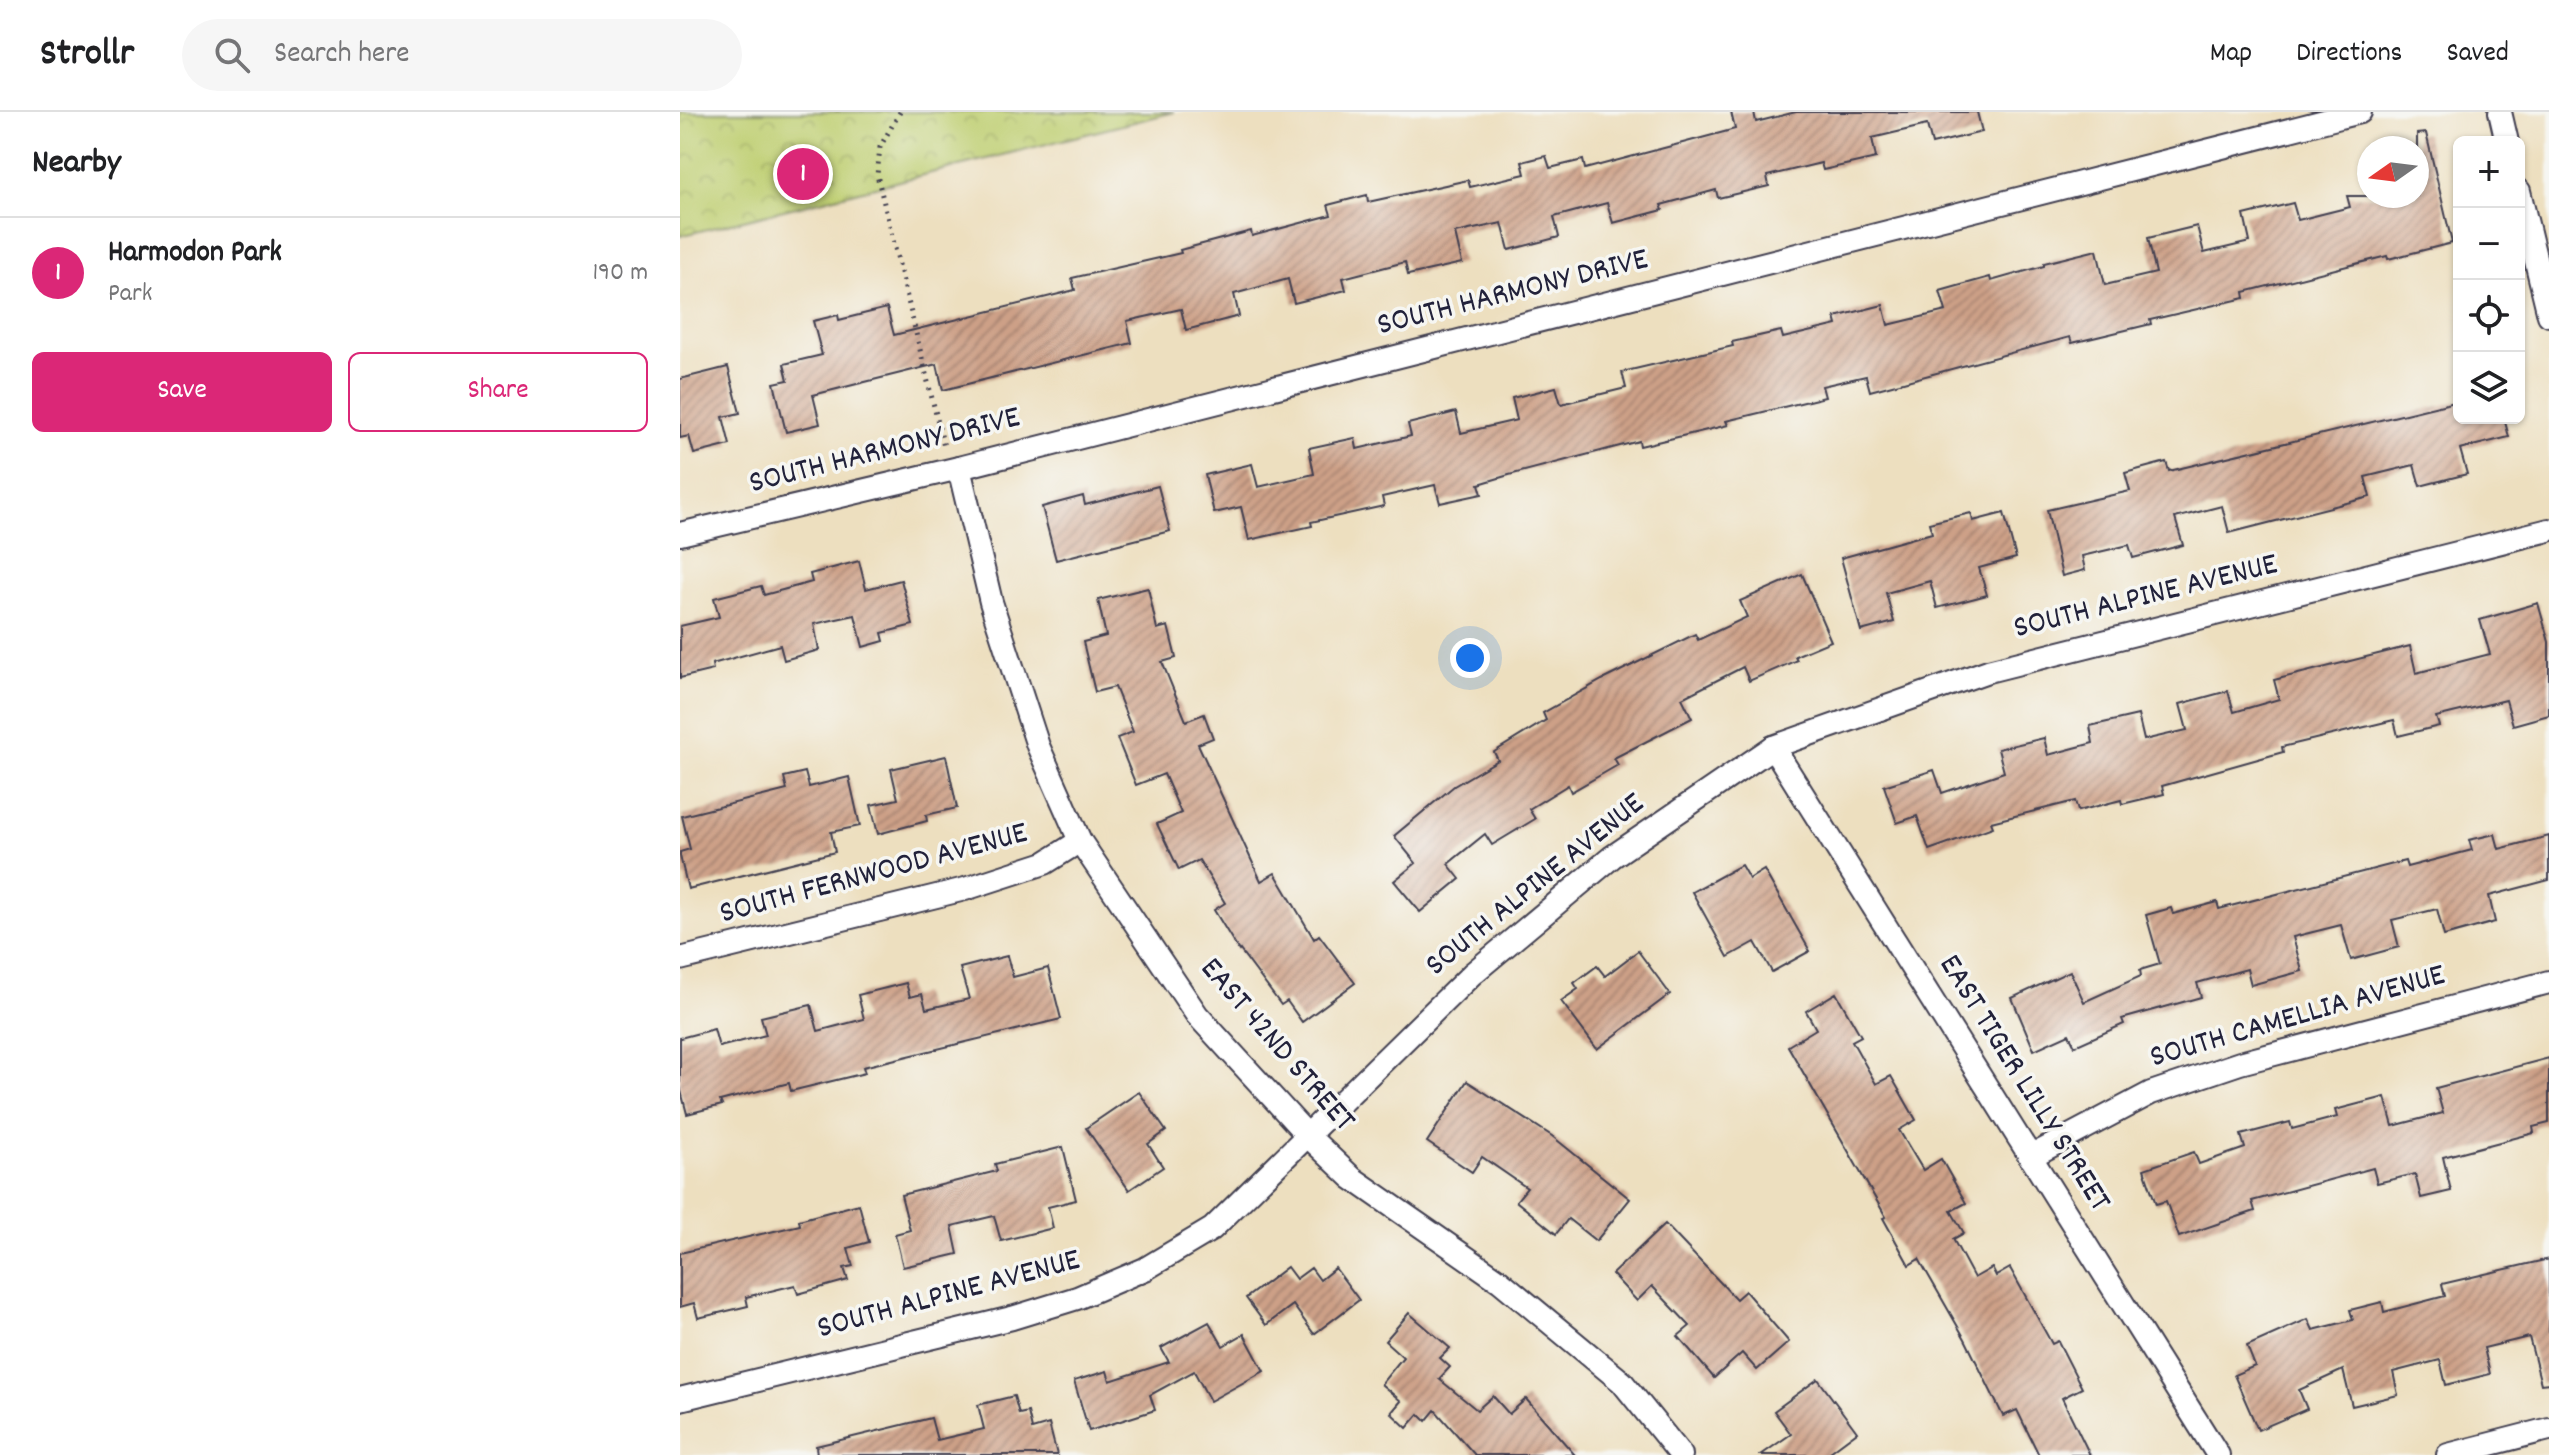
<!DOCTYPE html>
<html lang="en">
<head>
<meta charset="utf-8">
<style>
	:root { --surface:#fff; --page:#f6f6f6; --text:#202124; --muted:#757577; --line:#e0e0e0; --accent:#db2777 }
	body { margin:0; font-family:Dekko,sans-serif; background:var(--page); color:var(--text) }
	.controls { position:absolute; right:24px; top:24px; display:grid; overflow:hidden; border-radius:12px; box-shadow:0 2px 6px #0004 }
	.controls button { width:72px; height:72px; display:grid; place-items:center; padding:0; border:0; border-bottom:2px solid var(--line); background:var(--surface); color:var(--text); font:40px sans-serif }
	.compass { position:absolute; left:1677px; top:24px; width:72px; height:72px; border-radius:50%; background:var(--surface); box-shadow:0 2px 6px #0004; rotate:256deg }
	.you { position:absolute; left:790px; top:546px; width:28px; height:28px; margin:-20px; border:6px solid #fff; border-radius:50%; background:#1a73e8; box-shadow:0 0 0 12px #1a73e833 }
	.badge { display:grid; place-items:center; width:52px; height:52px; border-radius:50%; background:var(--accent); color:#fff; font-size:26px; font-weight:700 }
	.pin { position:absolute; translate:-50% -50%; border:4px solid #fff; box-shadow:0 2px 8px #0006 }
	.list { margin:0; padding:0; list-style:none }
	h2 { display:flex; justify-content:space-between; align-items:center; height:104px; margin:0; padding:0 32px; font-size:34px }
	h2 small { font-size:26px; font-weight:400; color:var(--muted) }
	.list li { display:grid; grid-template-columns:52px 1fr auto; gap:24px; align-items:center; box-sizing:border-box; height:112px; padding:0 32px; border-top:2px solid var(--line) }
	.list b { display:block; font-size:30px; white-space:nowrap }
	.list p { margin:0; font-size:26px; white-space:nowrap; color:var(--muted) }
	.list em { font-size:26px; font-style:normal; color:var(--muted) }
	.actions { display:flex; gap:16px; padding:24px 32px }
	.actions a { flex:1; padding:18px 0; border:2px solid var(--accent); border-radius:12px; text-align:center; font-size:28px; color:var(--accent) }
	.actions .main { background:var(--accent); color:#fff }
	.icon { flex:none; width:44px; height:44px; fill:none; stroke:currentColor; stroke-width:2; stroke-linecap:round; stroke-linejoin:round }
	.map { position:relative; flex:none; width:1869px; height:1343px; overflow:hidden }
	header { display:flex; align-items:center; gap:48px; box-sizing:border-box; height:112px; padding:0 40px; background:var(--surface); border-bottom:2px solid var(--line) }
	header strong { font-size:38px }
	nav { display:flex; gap:44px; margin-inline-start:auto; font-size:28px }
	.search { width:560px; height:72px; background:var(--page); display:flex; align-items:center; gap:20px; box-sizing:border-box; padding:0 28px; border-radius:44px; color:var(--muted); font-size:30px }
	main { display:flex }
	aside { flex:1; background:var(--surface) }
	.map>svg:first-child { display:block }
	.park { fill:url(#park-crowns); stroke:#707856; stroke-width:2 }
	.building { fill:url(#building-hatch) }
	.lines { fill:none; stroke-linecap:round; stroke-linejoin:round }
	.minor-casing { stroke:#403e4f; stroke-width:26 }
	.path { stroke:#403e4f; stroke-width:5; stroke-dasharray:2 6; stroke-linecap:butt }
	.minor { stroke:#fff; stroke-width:22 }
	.labels { text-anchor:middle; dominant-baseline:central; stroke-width:7; stroke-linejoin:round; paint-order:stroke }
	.street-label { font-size:32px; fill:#22223b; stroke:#f6f6f2 }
</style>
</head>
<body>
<header>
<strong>Strollr</strong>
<div class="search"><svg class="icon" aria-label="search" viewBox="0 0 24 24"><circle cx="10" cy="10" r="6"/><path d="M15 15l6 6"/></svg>Search here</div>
<nav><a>Map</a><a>Directions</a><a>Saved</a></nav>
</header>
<main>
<aside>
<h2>Nearby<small></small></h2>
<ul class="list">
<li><span class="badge">1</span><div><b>Harmodon Park</b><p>Park</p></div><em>190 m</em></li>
</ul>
<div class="actions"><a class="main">Save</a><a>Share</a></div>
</aside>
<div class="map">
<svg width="1869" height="1343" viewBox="0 0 1869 1343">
	<defs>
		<pattern id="park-crowns" width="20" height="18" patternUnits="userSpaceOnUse" patternTransform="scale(2)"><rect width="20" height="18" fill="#bfcf72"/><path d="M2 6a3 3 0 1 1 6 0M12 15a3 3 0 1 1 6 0" fill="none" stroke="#a4b164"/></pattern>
		<pattern id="building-hatch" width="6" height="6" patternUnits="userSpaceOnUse" patternTransform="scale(2)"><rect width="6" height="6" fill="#cda087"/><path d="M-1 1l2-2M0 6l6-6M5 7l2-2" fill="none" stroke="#a68270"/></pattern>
	</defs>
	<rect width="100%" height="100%" fill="#f6f6f2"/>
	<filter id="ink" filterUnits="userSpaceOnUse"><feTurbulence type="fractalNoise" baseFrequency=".0125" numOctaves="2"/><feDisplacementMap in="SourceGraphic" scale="16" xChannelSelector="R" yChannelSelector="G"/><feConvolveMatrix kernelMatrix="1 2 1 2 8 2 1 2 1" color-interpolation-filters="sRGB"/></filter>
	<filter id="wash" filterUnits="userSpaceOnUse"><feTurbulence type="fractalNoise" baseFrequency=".006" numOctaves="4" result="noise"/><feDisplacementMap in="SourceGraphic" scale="32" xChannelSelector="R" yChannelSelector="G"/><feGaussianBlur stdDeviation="1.8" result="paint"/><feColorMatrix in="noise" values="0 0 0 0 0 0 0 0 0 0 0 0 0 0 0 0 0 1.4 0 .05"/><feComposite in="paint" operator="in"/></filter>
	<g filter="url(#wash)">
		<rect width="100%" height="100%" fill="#eddfbf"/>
		<path class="park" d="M 0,0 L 494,0 L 0,124 Z"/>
		<g id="blocks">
			<g class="building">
				<path d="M 1051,0 L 1074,0 L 1076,10 L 1116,0 L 1297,0 L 1302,20 L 1252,32 L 1247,13 L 1192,26 L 1196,46 L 1143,58 L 1141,51 L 1087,64 L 1089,74 L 1038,86 L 1036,78 L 981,93 L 983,98 L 933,111 L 927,91 L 874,105 L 879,125 L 829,138 L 822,111 L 775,121 L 782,151 L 728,163 L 725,150 L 663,166 L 666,178 L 614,191 L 608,167 L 554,182 L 559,204 L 506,218 L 501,197 L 447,209 L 452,231 L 263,278 L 257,252 L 133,283 L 140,312 L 106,320 L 94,271 L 108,268 L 104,252 L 142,243 L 133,209 L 158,203 L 159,208 L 207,196 L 214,223 L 395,178 L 392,166 L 501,141 L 500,138 L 571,119 L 572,124 L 651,103 L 648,93 L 687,83 L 688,90 L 788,68 L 790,75 L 845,62 L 842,50 L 866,44 L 870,56 L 903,48 L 905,57 L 1044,20 L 1055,17 Z"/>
				<path d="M 1746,21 L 1772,131 L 1708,147 L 1707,144 L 1564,180 L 1565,186 L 1470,208 L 1471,212 L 1392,231 L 1390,225 L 1190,279 L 1186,264 L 1142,274 L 1145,285 L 1046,309 L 1048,313 L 960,334 L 959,329 L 829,363 L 799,372 L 802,382 L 760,391 L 755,373 L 702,385 L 704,394 L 631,410 L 632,414 L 569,428 L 561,395 L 534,401 L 525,363 L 572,352 L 578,375 L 634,362 L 629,336 L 675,326 L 677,337 L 731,324 L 728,312 L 776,300 L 781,321 L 837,308 L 832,286 L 876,275 L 881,292 L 946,276 L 942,260 L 1053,234 L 1052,230 L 1101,219 L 1103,226 L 1157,213 L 1155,205 L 1203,193 L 1208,213 L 1266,199 L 1260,179 L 1310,165 L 1311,169 L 1364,154 L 1364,151 L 1417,138 L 1425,173 L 1476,161 L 1468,126 L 1517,114 L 1524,141 L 1570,130 L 1564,103 L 1613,91 L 1618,108 L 1670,95 L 1667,84 L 1737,84 L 1737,22 Z"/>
				<path d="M 48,255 L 60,301 L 43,305 L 50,333 L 14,342 L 9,324 L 0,326 L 0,267 Z"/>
				<path d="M 1779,289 L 1779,306 L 1824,306 L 1829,325 L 1780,337 L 1787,362 L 1740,374 L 1734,353 L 1685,365 L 1690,385 L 1549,421 L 1542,394 L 1495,406 L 1503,433 L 1453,446 L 1449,433 L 1402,444 L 1405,458 L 1382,464 L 1367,398 L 1450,379 L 1445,361 L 1486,350 L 1489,359 Z"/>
				<path d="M 478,374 L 490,419 L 376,448 L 362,395 L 403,384 L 405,393 Z"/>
				<path d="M 1291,401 L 1293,409 L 1324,401 L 1336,446 L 1299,456 L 1307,483 L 1257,496 L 1250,469 L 1206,481 L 1214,510 L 1181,519 L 1161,446 L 1252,421 L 1249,411 Z"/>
				<path d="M 179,449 L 186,477 L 221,468 L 233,513 L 202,521 L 204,529 L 183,535 L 175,503 L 134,512 L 139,538 L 104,548 L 100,533 L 32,552 L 33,558 L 0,566 L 0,514 L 39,505 L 34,486 L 81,474 L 84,483 L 132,470 L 130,462 Z"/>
				<path d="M 1122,462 L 1151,529 L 1115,544 L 1117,548 L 1069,569 L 1063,555 L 1002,586 L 1012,606 L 934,646 L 938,653 L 891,680 L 888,673 L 849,697 L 855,707 L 812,733 L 805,722 L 768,752 L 780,767 L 740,800 L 714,769 L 736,751 L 714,724 L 774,674 L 818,648 L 814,640 L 866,608 L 863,601 L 922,568 L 1015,522 L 1018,528 L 1067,505 L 1060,489 Z"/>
				<path d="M 468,476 L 477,517 L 488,514 L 496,546 L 482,550 L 506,609 L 524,602 L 533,626 L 518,632 L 581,769 L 595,761 L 634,827 L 639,823 L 675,871 L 622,910 L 607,889 L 601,893 L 560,838 L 559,839 L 534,798 L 545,791 L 519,748 L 499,758 L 477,712 L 501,701 L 484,662 L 456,673 L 437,626 L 453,620 L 435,575 L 415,580 L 403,530 L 426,524 L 418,488 Z"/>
				<path d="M 1858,491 L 1869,530 L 1869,603 L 1833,613 L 1826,588 L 1756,605 L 1759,614 L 1718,624 L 1714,608 L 1602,635 L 1603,640 L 1482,674 L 1484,682 L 1442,692 L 1441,688 L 1398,699 L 1395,689 L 1311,710 L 1313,715 L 1249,738 L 1237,704 L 1217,711 L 1204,674 L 1254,658 L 1262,681 L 1324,660 L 1318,637 L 1364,626 L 1368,643 L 1413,631 L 1410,614 L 1458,603 L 1464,628 L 1507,618 L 1500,592 L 1548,579 L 1554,600 L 1599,587 L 1594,568 L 1730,534 L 1736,561 L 1810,542 L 1800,508 Z"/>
				<path d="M 266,644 L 277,696 L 246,703 L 247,709 L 198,722 L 191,693 L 218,687 L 211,657 Z"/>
				<path d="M 125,660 L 129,675 L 169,665 L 180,714 L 151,720 L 155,740 L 8,777 L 0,744 L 0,740 L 10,737 L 2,704 L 107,678 L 104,665 Z"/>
				<path d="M 1815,722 L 1819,737 L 1869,724 L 1869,768 L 1809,784 L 1815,810 L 1764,824 L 1757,797 L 1712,808 L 1719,835 L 1671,848 L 1661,813 L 1613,825 L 1622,859 L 1571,873 L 1567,857 L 1517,871 L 1521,885 L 1442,907 L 1444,912 L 1395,934 L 1389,922 L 1354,938 L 1332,886 L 1390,859 L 1404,890 L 1461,864 L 1460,858 L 1480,852 L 1466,803 L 1491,796 L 1493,802 L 1537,790 L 1539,797 L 1725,749 L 1727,755 L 1792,738 L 1789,728 Z"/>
				<path d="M 1061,753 L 1069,767 L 1084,758 L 1130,839 L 1092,860 L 1075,830 L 1048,845 L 1012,780 Z"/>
				<path d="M 958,839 L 990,882 L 917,937 L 881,889 L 898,877 L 894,871 L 917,854 L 925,864 Z"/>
				<path d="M 327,844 L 333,865 L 368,856 L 381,907 L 183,955 L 185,961 L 111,979 L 109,971 L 40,989 L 42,993 L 7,1002 L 0,975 L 0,926 L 34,917 L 39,935 L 86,923 L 81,905 L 131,893 L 138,919 L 184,907 L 178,883 L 226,871 L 230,885 L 242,882 L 246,897 L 289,887 L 280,856 Z"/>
				<path d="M 1156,881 L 1181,924 L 1172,929 L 1196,972 L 1211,964 L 1236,1008 L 1219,1018 L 1243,1058 L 1261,1047 L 1286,1091 L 1271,1099 L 1284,1121 L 1273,1127 L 1294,1166 L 1312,1156 L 1316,1164 L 1330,1156 L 1372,1232 L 1378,1229 L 1402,1276 L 1382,1286 L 1410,1343 L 1359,1343 L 1337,1298 L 1323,1304 L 1285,1227 L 1239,1147 L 1229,1153 L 1203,1106 L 1206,1105 L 1108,934 L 1136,917 L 1126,899 Z"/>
				<path d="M 1869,946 L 1869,1011 L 1853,1015 L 1854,1021 L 1763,1045 L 1771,1079 L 1741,1086 L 1735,1062 L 1697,1071 L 1693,1056 L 1572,1089 L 1575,1099 L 1499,1125 L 1486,1089 L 1476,1092 L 1464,1057 L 1514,1040 L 1519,1052 L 1565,1036 L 1561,1023 L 1610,1010 L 1612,1017 L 1657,1005 L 1655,998 L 1705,985 L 1713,1014 L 1763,1001 L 1756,976 Z"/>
				<path d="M 787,969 L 872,1024 L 950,1087 L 916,1129 L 888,1107 L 876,1122 L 836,1089 L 847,1076 L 802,1045 L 792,1060 L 747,1030 Z"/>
				<path d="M 459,980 L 486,1019 L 468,1032 L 483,1055 L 449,1078 L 406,1016 Z"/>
				<path d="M 383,1035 L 396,1088 L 368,1095 L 373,1116 L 321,1129 L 314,1104 L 272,1114 L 278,1142 L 223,1155 L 215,1122 L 230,1118 L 221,1083 L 317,1059 L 315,1052 Z"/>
				<path d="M 179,1092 L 189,1130 L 168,1136 L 173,1154 L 164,1156 L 168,1168 L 118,1182 L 115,1173 L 66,1185 L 68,1194 L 18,1206 L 14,1191 L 0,1195 L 0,1141 L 120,1113 L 119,1108 Z"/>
				<path d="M 985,1112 L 1056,1187 L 1065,1179 L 1109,1230 L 1077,1258 L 1062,1241 L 1034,1266 L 998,1224 L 1010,1214 L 972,1174 L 957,1189 L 932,1162 Z"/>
				<path d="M 1869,1147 L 1869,1271 L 1861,1272 L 1849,1225 L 1804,1236 L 1810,1262 L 1766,1273 L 1760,1248 L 1713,1260 L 1718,1283 L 1672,1294 L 1663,1258 L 1619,1278 L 1627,1297 L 1578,1318 L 1554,1263 L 1575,1254 L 1567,1234 L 1628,1207 L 1633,1218 L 1673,1208 L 1670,1198 L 1702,1190 L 1704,1200 L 1765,1184 L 1762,1172 Z"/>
				<path d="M 607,1155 L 616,1167 L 631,1156 L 640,1168 L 655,1156 L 679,1188 L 634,1222 L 613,1193 L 586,1213 L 566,1186 Z"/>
				<path d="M 729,1201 L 770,1236 L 760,1246 L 770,1255 L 759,1267 L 797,1298 L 813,1284 L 829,1302 L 846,1287 L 895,1343 L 795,1343 L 755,1298 L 746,1309 L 739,1302 L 727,1316 L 711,1301 L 721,1289 L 701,1272 L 723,1245 L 705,1229 Z"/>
				<path d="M 529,1210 L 543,1234 L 564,1222 L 584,1259 L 530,1289 L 514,1259 L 470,1283 L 475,1298 L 409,1319 L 394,1269 L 427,1259 L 430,1269 L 489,1250 L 481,1236 Z"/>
				<path d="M 1138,1267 L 1177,1320 L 1146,1343 L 1081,1343 L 1111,1322 L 1094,1299 Z"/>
				<path d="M 334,1284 L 339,1302 L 348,1300 L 352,1317 L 369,1312 L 377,1343 L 137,1343 L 136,1334 L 251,1306 L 257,1328 L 304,1317 L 298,1293 Z"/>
			</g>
		</g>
	</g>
	<g filter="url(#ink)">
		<use href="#blocks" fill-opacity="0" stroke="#403e4f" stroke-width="2"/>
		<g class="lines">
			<defs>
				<g id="minor">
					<path d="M 1820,0 L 1827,30"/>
					<path d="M 1839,79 L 1869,203"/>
					<path d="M 279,356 L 311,490 L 358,634 L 400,729 L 517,903 L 628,1024 L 672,1066 L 820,1169 L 942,1270 L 1001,1343"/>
					<path d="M 0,422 L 279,356 L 1680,0"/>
					<path d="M 1093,635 L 1538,1343"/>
					<path d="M 0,847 L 285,777 L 365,751 L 400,729"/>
					<path d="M 1350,1045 L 1471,981 L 1560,951 L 1869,870"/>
					<path d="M 0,1287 L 332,1206 L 397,1186 L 465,1157 L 532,1117 L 792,862 L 932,745 L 1093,635 L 1308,559 L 1869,418"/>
					<path d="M 1768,1343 L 1869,1317"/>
				</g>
			</defs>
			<use href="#minor" class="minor-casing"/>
			<path class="path" d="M 220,0 L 200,35 L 197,63 L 264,335"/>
			<use href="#minor" class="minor"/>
		</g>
	</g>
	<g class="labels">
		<g class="street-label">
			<text transform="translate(833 182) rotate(-14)">SOUTH HARMONY DRIVE</text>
			<text transform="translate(205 340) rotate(-14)">SOUTH HARMONY DRIVE</text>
			<text transform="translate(1466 486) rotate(-14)">SOUTH ALPINE AVENUE</text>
			<text transform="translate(194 763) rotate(-15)">SOUTH FERNWOOD AVENUE</text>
			<text transform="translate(856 774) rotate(-39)">SOUTH ALPINE AVENUE</text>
			<text transform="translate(1618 906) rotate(-16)">SOUTH CAMELLIA AVENUE</text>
			<text transform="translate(596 934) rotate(49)">EAST 42ND STREET</text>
			<text transform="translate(1343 972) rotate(58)">EAST TIGER LILLY STREET</text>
			<text transform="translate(269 1184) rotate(-15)">SOUTH ALPINE AVENUE</text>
		</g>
	</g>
</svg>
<div class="controls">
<button>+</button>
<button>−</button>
<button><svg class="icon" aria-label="locate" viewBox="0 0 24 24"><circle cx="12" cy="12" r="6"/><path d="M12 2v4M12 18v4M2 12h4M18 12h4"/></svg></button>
<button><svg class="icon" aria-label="layers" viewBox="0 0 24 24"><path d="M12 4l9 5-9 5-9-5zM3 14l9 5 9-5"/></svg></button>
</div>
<svg class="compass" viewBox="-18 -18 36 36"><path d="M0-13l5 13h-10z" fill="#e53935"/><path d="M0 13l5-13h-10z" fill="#757577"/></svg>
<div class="you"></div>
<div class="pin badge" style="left:123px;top:62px">1</div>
</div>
</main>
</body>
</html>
